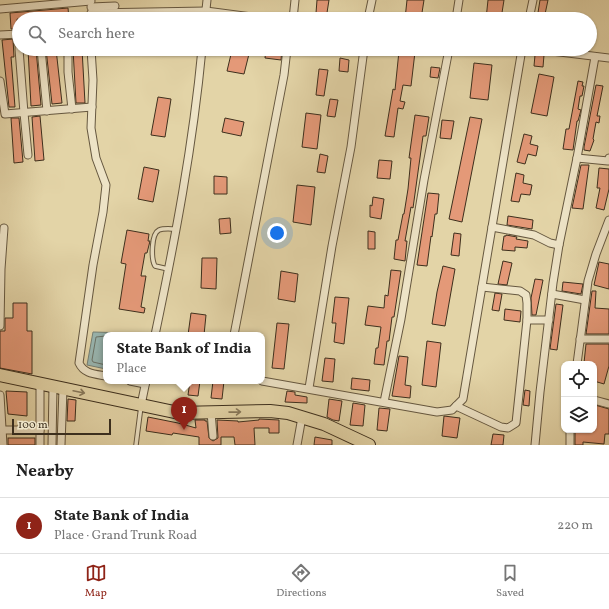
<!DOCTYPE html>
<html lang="en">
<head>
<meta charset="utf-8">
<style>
	:root { --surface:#fff; --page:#f6f6f6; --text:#222; --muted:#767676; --line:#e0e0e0; --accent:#8f2418 }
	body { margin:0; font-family:Vollkorn,serif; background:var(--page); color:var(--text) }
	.controls { position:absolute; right:12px; bottom:12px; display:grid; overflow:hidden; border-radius:8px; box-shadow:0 1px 3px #0004 }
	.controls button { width:36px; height:36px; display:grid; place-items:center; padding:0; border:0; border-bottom:1px solid var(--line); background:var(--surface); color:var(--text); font:20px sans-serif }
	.scale { position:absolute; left:12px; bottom:10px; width:99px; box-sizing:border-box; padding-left:4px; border:2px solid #3d2f1d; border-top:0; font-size:11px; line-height:14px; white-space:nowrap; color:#3d2f1d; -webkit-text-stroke:3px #ede3c6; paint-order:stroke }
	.you { position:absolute; left:277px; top:233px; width:14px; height:14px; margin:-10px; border:3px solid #fff; border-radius:50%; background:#1a73e8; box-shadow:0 0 0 6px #1a73e833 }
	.badge { display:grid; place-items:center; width:26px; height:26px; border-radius:50%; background:var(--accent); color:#fff; font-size:13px; font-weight:700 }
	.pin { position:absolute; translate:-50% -33px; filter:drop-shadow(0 1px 2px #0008) }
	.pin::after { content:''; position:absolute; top:21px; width:14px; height:12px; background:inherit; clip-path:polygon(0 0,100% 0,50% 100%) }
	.popup { position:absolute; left:103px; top:332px; width:162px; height:52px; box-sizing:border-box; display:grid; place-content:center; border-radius:8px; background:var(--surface); filter:drop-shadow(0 1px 3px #0005); font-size:13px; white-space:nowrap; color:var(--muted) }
	.popup b { font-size:15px; color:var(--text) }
	.popup::after { content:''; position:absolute; left:50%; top:100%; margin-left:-8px; border:8px solid transparent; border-top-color:var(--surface) }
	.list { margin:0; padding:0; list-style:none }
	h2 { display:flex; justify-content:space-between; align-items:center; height:52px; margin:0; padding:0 16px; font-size:17px }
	h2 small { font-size:13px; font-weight:400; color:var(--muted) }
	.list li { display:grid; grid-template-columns:26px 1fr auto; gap:12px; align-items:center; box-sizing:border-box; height:56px; padding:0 16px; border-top:1px solid var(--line) }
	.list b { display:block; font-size:15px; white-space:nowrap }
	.list p { margin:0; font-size:13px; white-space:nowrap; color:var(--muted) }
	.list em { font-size:13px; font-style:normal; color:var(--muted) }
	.icon { flex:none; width:22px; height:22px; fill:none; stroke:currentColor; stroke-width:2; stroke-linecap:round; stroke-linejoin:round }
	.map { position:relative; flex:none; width:609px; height:445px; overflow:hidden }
	.search { position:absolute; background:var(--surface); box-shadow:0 1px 3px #0004; left:12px; right:12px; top:12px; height:44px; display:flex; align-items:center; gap:10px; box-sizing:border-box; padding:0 14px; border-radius:22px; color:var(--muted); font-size:15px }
	.sheet { height:108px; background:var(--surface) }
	nav { display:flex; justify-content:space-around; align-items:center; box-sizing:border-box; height:56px; border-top:1px solid var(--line); background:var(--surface); font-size:11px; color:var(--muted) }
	nav a { display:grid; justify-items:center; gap:2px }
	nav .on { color:var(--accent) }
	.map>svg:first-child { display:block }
	.water { fill:#98b6b1; stroke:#748076 }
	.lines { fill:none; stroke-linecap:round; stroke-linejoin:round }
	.shore { stroke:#6a7267; stroke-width:1 }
	.building { fill:#e49978; stroke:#3d2f1d }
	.lane-casing { stroke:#665840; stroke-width:5.5 }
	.street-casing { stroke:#665840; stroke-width:9 }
	.primary-casing { stroke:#3d2f1d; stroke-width:14 }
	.lane { stroke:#ede3c6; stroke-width:3.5 }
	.street { stroke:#ede3c6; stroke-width:7 }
	.primary { stroke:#e3d4a7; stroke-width:12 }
	.oneway { stroke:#88795b }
</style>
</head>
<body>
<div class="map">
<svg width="609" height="445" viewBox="0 0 609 445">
	<rect width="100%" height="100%" fill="#e3d4a7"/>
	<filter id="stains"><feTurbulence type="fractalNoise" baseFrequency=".005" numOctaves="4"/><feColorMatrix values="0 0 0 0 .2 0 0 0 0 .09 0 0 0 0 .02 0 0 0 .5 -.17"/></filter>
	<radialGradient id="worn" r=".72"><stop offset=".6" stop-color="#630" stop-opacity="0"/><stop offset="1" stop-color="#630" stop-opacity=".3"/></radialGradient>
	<path class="water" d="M 93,332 L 129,333 L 129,335 L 106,335 L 106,369 L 87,365 Z"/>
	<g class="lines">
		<path class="shore" d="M 106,336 L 96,337 L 92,360 L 93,362 L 106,365"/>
	</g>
	<g class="building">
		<path d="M 317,0 L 329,0 L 326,19 L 319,19 L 319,13 L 316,13 Z"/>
		<path d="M 407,0 L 424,0 L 421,19 L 405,19 Z"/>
		<path d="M 488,0 L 504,0 L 501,19 L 486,19 Z"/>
		<path d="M 540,0 L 548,0 L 544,19 L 537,19 Z"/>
		<path d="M 68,8 L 69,19 L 17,19 L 18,29 L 11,29 L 10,13 Z"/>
		<path d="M 13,39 L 14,57 L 11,57 L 15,107 L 9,107 L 2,40 Z"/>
		<path d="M 28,49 L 36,49 L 41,105 L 31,106 Z"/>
		<path d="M 46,49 L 56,49 L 62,103 L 52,104 Z"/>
		<path d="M 73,49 L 82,49 L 85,103 L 76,103 Z"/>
		<path d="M 266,49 L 282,49 L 281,60 L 265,58 Z"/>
		<path d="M 232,50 L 249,54 L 244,74 L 227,71 Z"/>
		<path d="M 399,51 L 415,52 L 411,86 L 403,85 L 400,101 L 405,102 L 403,109 L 398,108 L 394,137 L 385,136 L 393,89 L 395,90 Z"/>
		<path d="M 535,55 L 544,55 L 543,67 L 534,66 Z"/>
		<path d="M 340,58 L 349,60 L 348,72 L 339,71 Z"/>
		<path d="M 474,63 L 492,65 L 488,100 L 470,98 Z"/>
		<path d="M 431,67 L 440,68 L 438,78 L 430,77 Z"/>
		<path d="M 319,69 L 328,70 L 324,96 L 316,95 Z"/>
		<path d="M 539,74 L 554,77 L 547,116 L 531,113 Z"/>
		<path d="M 578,81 L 583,82 L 582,86 L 584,86 L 582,96 L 580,96 L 578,109 L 581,110 L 578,121 L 577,121 L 573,150 L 563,149 L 566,129 L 569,129 Z"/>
		<path d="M 596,85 L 603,86 L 597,116 L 600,116 L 599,123 L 596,122 L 593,139 L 594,140 L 590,151 L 584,150 L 584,147 Z"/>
		<path d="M 158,97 L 171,99 L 165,137 L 151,135 Z"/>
		<path d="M 330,99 L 338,100 L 335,117 L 327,116 Z"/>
		<path d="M 306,113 L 321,115 L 317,149 L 302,147 Z"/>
		<path d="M 415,115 L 429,117 L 426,136 L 423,136 L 413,208 L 411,207 L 405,241 L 407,241 L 405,261 L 394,259 L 396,240 L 398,240 L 403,214 L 404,214 L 408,189 L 411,158 L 409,158 Z"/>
		<path d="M 40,116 L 44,160 L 35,161 L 32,117 Z"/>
		<path d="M 470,117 L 482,119 L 462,222 L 449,219 Z"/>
		<path d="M 11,118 L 19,118 L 23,162 L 14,163 Z"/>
		<path d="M 225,118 L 244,122 L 241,136 L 222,132 Z"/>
		<path d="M 442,120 L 454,121 L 451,139 L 440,138 Z"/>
		<path d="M 524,134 L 532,136 L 530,144 L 538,146 L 536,156 L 528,154 L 525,164 L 517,162 Z"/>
		<path d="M 320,154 L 328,156 L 325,173 L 317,172 Z"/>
		<path d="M 379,160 L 392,161 L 390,179 L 377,178 Z"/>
		<path d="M 581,165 L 589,165 L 583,209 L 572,208 Z"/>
		<path d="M 144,167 L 159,170 L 153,202 L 138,199 Z"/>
		<path d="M 599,168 L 609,169 L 609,189 L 604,210 L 596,208 L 600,188 L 597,188 Z"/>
		<path d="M 516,173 L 524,175 L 523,183 L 532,185 L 530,195 L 521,194 L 519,202 L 511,201 Z"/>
		<path d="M 214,176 L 227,177 L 227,194 L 214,194 Z"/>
		<path d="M 297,185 L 315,187 L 311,225 L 293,222 Z"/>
		<path d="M 428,193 L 439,194 L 437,214 L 435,214 L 432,237 L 431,236 L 427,266 L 417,265 Z"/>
		<path d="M 373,197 L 384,199 L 381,219 L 370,217 L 370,205 L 372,206 Z"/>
		<path d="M 508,216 L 533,220 L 532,229 L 507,225 Z"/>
		<path d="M 230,218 L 231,233 L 220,234 L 219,219 Z"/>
		<path d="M 127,230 L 149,234 L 148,241 L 150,241 L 147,253 L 145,253 L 141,276 L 146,276 L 141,307 L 145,308 L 144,313 L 119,309 L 126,264 L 121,263 Z"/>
		<path d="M 368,231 L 375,232 L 375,249 L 368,249 Z"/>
		<path d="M 454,233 L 461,234 L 459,256 L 451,255 Z"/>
		<path d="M 506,235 L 517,237 L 516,239 L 528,241 L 527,248 L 515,247 L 515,251 L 502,250 L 504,236 L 506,236 Z"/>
		<path d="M 202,258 L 217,258 L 216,289 L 201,288 Z"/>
		<path d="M 503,261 L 512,263 L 507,285 L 498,284 Z"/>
		<path d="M 599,262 L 609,264 L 609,289 L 594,285 Z"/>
		<path d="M 443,266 L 455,269 L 445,326 L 432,324 L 437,292 Z"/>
		<path d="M 391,270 L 401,271 L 394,317 L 392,317 L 389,341 L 387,341 L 384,365 L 374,364 L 376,348 L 378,348 L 381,327 L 365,325 L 368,306 L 384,308 L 385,295 L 388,296 Z"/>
		<path d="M 281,271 L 298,274 L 295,302 L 278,299 Z"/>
		<path d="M 535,279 L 543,280 L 536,315 L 532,315 L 531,298 Z"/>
		<path d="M 563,282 L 583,284 L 581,294 L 562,291 Z"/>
		<path d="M 592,291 L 596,291 L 595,308 L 609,309 L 609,334 L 586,334 Z"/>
		<path d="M 495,293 L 502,294 L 499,311 L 492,310 Z"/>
		<path d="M 335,297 L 349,298 L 344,344 L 334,342 L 336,323 L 332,323 Z"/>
		<path d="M 13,303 L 27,303 L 27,331 L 32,331 L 32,374 L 0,368 L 0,331 L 5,331 L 5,318 L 13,318 Z"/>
		<path d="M 556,304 L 563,305 L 557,350 L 550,349 Z"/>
		<path d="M 505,309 L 521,311 L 520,322 L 504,320 Z"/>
		<path d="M 191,313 L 206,315 L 204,335 L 188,335 Z"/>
		<path d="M 277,323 L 289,324 L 284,369 L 272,368 Z"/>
		<path d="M 427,341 L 441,343 L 436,387 L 422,385 Z"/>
		<path d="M 586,344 L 609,344 L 609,366 L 604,384 L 594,381 L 594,364 L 584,363 Z"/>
		<path d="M 399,356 L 408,357 L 405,385 L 411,386 L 410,398 L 392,396 Z"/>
		<path d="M 325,358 L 335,359 L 333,382 L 322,381 Z"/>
		<path d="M 352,378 L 370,380 L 369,391 L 351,389 Z"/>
		<path d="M 190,381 L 200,381 L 198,396 L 188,395 Z"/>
		<path d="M 213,381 L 224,381 L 222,399 L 211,398 Z"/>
		<path d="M 525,390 L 530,391 L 529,406 L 523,405 Z"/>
		<path d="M 6,391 L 27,392 L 27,416 L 8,414 Z"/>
		<path d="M 287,391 L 295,392 L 295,395 L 307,397 L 307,403 L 285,402 Z"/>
		<path d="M 68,399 L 76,400 L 75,421 L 67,421 Z"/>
		<path d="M 329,399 L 342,401 L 339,421 L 333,420 L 327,417 Z"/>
		<path d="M 353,403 L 365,405 L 363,426 L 350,425 Z"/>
		<path d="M 595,405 L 609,409 L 609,434 L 605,434 L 604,444 L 583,442 L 583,445 L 575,445 L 575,430 L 594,430 Z"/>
		<path d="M 379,408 L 390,409 L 387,431 L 377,430 Z"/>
		<path d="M 444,416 L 460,418 L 457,438 L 442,436 Z"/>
		<path d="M 148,417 L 178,423 L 196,428 L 195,420 L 205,420 L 205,421 L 207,421 L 209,438 L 213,441 L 218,438 L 217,420 L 238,421 L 238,422 L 259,420 L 259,419 L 279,420 L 279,433 L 269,433 L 269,428 L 254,428 L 255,445 L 235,445 L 234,437 L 221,437 L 221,445 L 199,445 L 199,437 L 173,433 L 172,435 L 146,431 Z"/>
		<path d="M 493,434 L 504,435 L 503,445 L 491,445 Z"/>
		<path d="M 315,437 L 332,440 L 332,445 L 314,445 Z"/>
		<rect x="8" y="438" width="27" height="7"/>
	</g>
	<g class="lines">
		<defs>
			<g id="lane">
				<path d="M 168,269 L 155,266 C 151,259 151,234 159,230 C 164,228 171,229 175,229"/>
				<path d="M 136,445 L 141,406"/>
			</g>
			<g id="street">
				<path d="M 91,7 L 115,6"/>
				<path d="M 0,9 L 91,1"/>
				<path d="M 91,13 L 206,11 L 267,19"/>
				<path d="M 205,19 L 207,0"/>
				<path d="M 293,19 L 295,0"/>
				<path d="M 368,19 L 372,0"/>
				<path d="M 456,19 L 459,0"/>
				<path d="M 529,19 L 533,0"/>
				<path d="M 18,34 L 19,46"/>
				<path d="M 0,35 L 19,34"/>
				<path d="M 19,49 L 24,113 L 28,155"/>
				<path d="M 41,49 L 47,111"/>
				<path d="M 68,49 L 68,72 L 72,109"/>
				<path d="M 91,49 L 93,80 L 91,128 L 96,158 L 106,185 L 103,212 L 93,265 L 79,363 C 84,374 95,374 106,376"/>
				<path d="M 535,49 L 609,58"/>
				<path d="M 0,81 L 5,114 L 92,107"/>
				<path d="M 577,158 L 608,161 L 609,158"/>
				<path d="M 492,227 L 534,235 L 550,243 L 559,245"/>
				<path d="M 552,294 L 585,300"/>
				<path d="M 527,320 L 549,320"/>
				<path d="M 0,326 L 1,269 L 4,228"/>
				<path d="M 155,335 C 175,240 193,145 202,49"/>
				<path d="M 234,335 L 284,75 L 287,49"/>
				<path d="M 580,339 L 609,339"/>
				<path d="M 577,364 L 588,281 L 596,254 L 609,220"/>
				<path d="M 130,381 L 145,384"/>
				<path d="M 262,381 L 437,412 L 452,410 L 463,399 L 522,49"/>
				<path d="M 40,384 L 40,445"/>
				<path d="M 309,388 L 332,246 L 351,147 L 364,49"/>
				<path d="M 0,395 L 3,445"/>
				<path d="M 594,400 L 609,404"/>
				<path d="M 384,402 L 401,319 L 424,180 L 449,49"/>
				<path d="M 141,405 L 146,381"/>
				<path d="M 456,406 L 501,427 L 508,428 L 516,423 L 527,320 L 527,303 L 526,295 L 520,291 L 482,287"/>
				<path d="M 211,412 L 213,436"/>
				<path d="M 2,430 L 40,430"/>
				<path d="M 52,445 L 53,387"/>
				<path d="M 61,445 L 63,389"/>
				<path d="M 297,445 L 302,417"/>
				<path d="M 535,445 L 540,392 L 553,283 L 559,245 L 577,158 L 595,57"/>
				<path d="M 570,445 L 570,430"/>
			</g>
			<path id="primary" d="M 0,375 L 179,413 L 270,411 L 288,413 L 324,424 L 369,445"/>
		</defs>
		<use href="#lane" class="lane-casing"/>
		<use href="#street" class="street-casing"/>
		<use href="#primary" class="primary-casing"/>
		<use href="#lane" class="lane"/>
		<use href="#street" class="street"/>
		<use href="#primary" class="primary"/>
	</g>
	<defs><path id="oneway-shaft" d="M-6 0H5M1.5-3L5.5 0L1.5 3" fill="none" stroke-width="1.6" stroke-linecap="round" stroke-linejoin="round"/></defs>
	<g class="oneway">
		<use href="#oneway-shaft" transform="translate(79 392) rotate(12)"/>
		<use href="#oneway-shaft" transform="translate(235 412) rotate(-1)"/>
	</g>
	<rect width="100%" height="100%" filter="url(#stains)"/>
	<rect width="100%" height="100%" fill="url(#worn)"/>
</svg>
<div class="controls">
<button><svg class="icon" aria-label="locate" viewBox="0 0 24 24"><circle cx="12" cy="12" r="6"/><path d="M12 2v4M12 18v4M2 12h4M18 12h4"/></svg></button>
<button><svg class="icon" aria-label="layers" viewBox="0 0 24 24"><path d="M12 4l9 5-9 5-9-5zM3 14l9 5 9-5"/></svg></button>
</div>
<div class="scale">100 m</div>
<div class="you"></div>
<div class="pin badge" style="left:184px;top:430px">1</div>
<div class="popup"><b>State Bank of India</b>Place</div>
<div class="search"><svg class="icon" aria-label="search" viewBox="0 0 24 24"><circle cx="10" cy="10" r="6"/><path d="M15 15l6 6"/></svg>Search here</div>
</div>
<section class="sheet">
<h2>Nearby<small></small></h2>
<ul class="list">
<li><span class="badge">1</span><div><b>State Bank of India</b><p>Place · Grand Trunk Road</p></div><em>220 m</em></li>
</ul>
</section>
<nav>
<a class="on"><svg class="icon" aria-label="map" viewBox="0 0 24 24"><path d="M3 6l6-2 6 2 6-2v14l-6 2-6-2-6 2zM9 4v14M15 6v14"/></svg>Map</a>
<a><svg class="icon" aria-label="directions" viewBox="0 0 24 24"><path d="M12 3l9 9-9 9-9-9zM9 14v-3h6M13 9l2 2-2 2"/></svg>Directions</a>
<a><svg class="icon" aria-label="saved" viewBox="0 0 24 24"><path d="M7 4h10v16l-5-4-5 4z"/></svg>Saved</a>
</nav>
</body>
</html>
